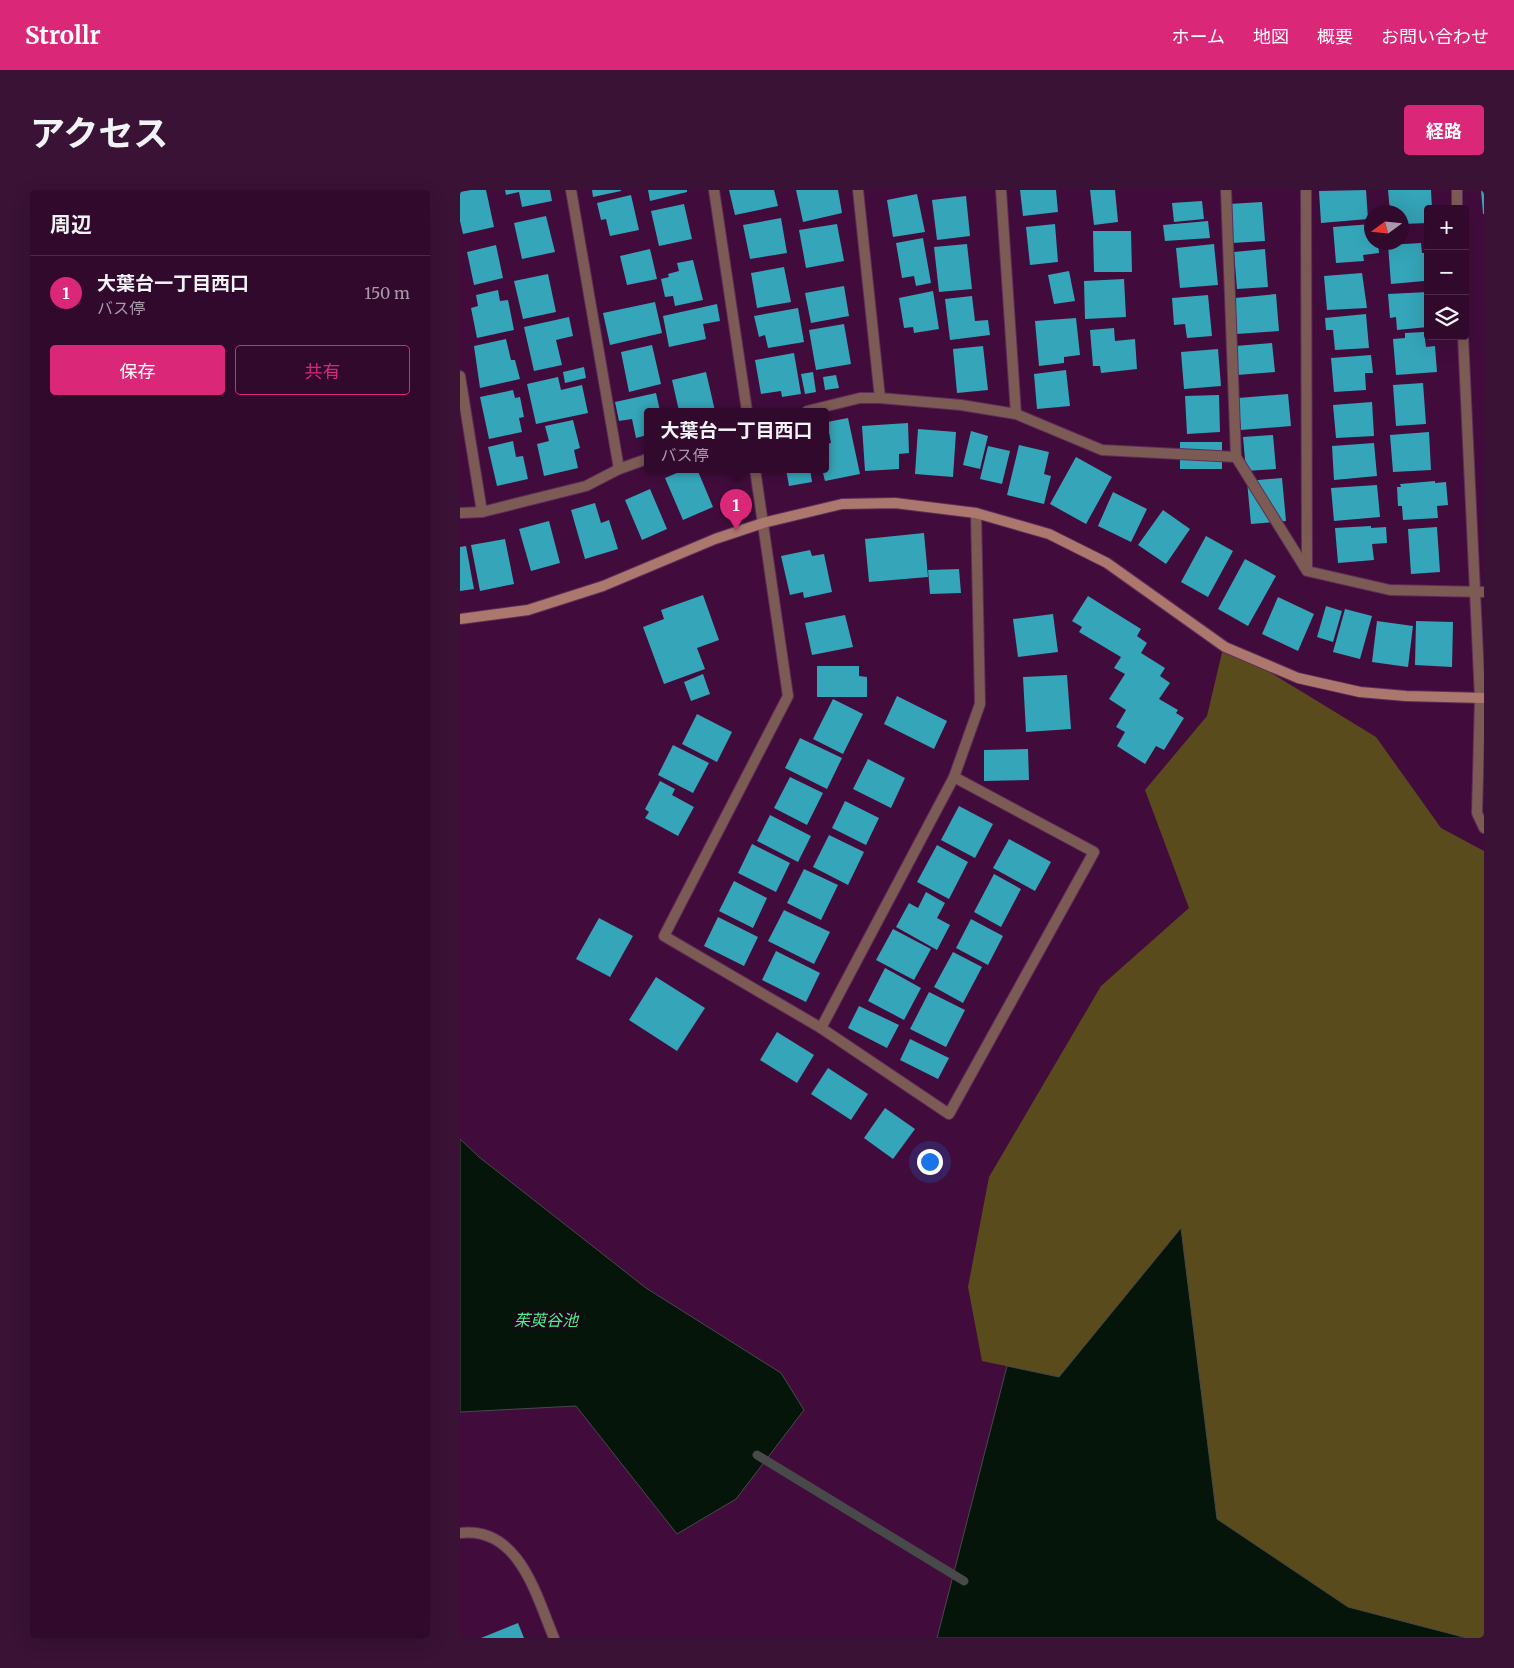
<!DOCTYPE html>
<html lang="ja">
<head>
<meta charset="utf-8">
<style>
	:root { --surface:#31092d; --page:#391235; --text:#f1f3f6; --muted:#a89aaa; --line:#4c2a49; --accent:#db2777 }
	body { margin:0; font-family:Merriweather,"Noto Sans JP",serif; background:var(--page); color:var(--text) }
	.controls { position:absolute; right:15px; top:15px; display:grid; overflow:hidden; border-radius:5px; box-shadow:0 5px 20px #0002 }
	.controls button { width:45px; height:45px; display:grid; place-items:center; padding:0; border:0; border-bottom:1px solid var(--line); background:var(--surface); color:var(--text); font:25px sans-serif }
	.compass { position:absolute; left:904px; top:15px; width:45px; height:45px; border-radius:50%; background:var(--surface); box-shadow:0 5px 20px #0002; rotate:255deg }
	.you { position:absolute; left:469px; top:971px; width:18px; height:18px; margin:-12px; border:4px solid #fff; border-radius:50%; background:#1a73e8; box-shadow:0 0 0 8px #1a73e833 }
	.badge { display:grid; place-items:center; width:32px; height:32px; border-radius:50%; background:var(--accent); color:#fff; font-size:16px; font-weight:700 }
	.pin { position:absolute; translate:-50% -41px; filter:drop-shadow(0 1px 2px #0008) }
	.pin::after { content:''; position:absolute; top:26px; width:18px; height:15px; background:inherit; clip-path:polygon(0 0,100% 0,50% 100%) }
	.popup { position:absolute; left:184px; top:218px; width:185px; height:65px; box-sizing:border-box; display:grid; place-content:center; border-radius:5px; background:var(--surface); filter:drop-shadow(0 1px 4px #0005); font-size:16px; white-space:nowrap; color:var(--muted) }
	.popup b { font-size:19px; color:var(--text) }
	.popup::after { content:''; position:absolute; left:50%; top:100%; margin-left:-10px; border:10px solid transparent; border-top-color:var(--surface) }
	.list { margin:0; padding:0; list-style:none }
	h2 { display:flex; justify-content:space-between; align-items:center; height:65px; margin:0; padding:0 20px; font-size:21px }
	h2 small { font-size:16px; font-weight:400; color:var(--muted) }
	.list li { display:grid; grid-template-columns:32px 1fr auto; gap:15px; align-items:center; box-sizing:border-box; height:75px; padding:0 20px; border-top:1px solid var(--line) }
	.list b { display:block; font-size:19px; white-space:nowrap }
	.list p { margin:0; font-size:16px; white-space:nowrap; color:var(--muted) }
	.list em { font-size:16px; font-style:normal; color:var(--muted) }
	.actions { display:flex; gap:10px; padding:15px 20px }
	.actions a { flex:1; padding:11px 0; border:1px solid var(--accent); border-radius:5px; text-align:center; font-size:18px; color:var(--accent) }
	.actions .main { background:var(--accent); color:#fff }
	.icon { flex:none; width:28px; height:28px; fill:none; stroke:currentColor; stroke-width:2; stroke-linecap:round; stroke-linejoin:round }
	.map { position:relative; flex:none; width:1024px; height:1448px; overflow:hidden; border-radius:5px }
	header { display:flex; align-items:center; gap:30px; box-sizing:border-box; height:70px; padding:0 25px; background:var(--accent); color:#fff }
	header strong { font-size:24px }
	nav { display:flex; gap:28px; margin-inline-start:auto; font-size:18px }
	.intro { display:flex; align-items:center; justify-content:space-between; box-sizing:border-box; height:120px; padding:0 30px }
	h1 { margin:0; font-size:35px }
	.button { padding:12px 22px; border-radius:5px; background:var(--accent); color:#fff; font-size:18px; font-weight:700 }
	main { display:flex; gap:30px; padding:0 30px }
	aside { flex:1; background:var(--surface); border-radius:5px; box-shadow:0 5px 20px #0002 }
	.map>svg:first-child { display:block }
	.forest { fill:#5a4b1c }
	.water { fill:#051509; stroke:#484a4a }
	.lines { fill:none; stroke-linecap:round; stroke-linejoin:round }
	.stream { stroke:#484a4a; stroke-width:9 }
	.building { fill:#35a5b9 }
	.street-casing { stroke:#5f2d5a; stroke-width:12 }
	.secondary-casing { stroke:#5f2d5a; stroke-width:12 }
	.street { stroke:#7c5b54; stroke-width:10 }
	.secondary { stroke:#ac786d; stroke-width:10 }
	.labels { text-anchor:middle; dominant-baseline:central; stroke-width:5; stroke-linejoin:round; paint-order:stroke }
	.water-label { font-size:16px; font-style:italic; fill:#49f28a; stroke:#1c0619 }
</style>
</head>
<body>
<header>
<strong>Strollr</strong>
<nav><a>ホーム</a><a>地図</a><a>概要</a><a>お問い合わせ</a></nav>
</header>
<div class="intro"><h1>アクセス</h1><a class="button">経路</a></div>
<main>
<aside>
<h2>周辺<small></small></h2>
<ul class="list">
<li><span class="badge">1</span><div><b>大葉台一丁目西口</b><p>バス停</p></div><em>150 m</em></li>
</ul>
<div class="actions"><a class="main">保存</a><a>共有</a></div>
</aside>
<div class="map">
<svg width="1024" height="1448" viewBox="0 0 1024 1448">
	<rect width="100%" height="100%" fill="#410c3c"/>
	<path class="forest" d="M 764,454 L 916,547 L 981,638 L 1024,661 L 1024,1448 L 1007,1448 L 888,1417 L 757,1329 L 721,1038 L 599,1187 L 522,1171 L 508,1097 L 529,987 L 641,796 L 729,718 L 685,600 L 747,526 Z"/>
	<g class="water">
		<path d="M 0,949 L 19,967 L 186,1098 L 321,1183 L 344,1220 L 276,1309 L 217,1344 L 116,1216 L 0,1222 Z"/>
		<path d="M 721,1038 L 757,1329 L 888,1417 L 1007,1448 L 477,1448 L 547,1176 L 599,1187 Z"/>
	</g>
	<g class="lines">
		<path class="stream" d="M 297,1265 L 504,1391"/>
	</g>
	<g class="building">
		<path d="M 11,0 L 26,0 L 34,37 L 3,44 L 0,31 L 0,2 Z"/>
		<path d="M 45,0 L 90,0 L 92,11 L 62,17 L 59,2 L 46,5 Z"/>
		<path d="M 132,0 L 161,0 L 161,1 L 133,7 Z"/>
		<path d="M 188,0 L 227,0 L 227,2 L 190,11 Z"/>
		<path d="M 269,0 L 314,0 L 318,16 L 275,25 Z"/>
		<path d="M 336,0 L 378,0 L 382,23 L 343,32 Z"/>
		<path d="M 560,0 L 596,0 L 598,22 L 563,26 Z"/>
		<path d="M 630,0 L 655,0 L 658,32 L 634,35 Z"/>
		<path d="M 906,0 L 908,29 L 861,33 L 859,1 Z"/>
		<path d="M 928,0 L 971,0 L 972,19 L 968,19 L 968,33 L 942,34 L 942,22 L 930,22 Z"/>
		<path d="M 1021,0 L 1024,0 L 1024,24 L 1023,24 Z"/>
		<path d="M 457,4 L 465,42 L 433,47 L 427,10 Z"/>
		<path d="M 171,5 L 179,40 L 150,46 L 146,29 L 141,30 L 137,13 Z"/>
		<path d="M 506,6 L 510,46 L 477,50 L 472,10 Z"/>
		<path d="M 742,11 L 744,29 L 714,32 L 712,13 Z"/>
		<path d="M 802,12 L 805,51 L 772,53 L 769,14 Z"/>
		<path d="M 224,14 L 232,49 L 199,56 L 191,21 Z"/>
		<path d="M 86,26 L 95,62 L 62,69 L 54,33 Z"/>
		<path d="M 321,28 L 327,63 L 290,69 L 283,35 Z"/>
		<path d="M 748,31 L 750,48 L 705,51 L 703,35 Z"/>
		<path d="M 377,34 L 384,71 L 346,78 L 339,40 Z"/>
		<path d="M 595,34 L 598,72 L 570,75 L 566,37 Z"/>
		<path d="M 912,34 L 912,52 L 918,52 L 919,63 L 903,65 L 904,71 L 876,73 L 873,37 Z"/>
		<path d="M 633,41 L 671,41 L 672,82 L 634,82 Z"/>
		<path d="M 463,48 L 471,93 L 456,96 L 454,86 L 442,88 L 436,53 Z"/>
		<path d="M 961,53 L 962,63 L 968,63 L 968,89 L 964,89 L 964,91 L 931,94 L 928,55 Z"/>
		<path d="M 507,54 L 512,99 L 479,102 L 474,57 Z"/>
		<path d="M 754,54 L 758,95 L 720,98 L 716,58 Z"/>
		<path d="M 36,55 L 43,88 L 14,95 L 7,62 Z"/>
		<path d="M 190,59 L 197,89 L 167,95 L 160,66 Z"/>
		<path d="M 805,59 L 808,97 L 777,99 L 774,62 Z"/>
		<path d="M 233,70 L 243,110 L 215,116 L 213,106 L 205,107 L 201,89 L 209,87 L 208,84 L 219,81 L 217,73 Z"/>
		<path d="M 324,77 L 331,112 L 297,118 L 291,83 Z"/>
		<path d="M 609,81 L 615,111 L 594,114 L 588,85 Z"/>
		<path d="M 902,83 L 907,118 L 867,120 L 864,86 Z"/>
		<path d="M 88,84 L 96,122 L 63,129 L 54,91 Z"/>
		<path d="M 664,89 L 666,127 L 625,129 L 624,91 Z"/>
		<path d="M 384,96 L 389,126 L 351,133 L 345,103 Z"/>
		<path d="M 38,100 L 40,111 L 48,110 L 54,140 L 17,148 L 11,118 L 18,116 L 16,105 Z"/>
		<path d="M 473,101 L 479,139 L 454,143 L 453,137 L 444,138 L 439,108 Z"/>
		<path d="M 968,102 L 968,137 L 937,140 L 936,127 L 930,128 L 928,104 Z"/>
		<path d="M 816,104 L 819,141 L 777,144 L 775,108 Z"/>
		<path d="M 748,105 L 752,146 L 727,148 L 725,134 L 714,135 L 712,108 Z"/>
		<path d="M 512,106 L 515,131 L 528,130 L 530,145 L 490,150 L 485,109 Z"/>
		<path d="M 195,112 L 202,143 L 150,155 L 143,123 Z"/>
		<path d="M 257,114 L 260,131 L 243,134 L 246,149 L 209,157 L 203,126 Z"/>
		<path d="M 338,118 L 344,152 L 308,158 L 305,145 L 299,147 L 294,126 Z"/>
		<path d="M 906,124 L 909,158 L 875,160 L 873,140 L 866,140 L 865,128 Z"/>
		<path d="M 109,127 L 113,146 L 96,150 L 102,175 L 74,181 L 64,137 Z"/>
		<path d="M 616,128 L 620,165 L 604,167 L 604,173 L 579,176 L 575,131 Z"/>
		<path d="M 384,134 L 391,174 L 356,180 L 349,140 Z"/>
		<path d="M 654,138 L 655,151 L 675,149 L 677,179 L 641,183 L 640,176 L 633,176 L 630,140 Z"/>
		<path d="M 964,142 L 966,157 L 975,156 L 977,182 L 936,185 L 933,149 L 945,148 L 945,143 Z"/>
		<path d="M 46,149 L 51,170 L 55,170 L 60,189 L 20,198 L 14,156 Z"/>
		<path d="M 812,153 L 815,182 L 777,185 L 775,156 Z"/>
		<path d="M 192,155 L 201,194 L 169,202 L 161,162 Z"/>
		<path d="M 523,156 L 528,200 L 497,203 L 493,159 Z"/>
		<path d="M 758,159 L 761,196 L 724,199 L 721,162 Z"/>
		<path d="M 334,163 L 341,204 L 322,207 L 321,201 L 301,204 L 295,170 Z"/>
		<path d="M 911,165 L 913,183 L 905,183 L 906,200 L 874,202 L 871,168 Z"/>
		<path d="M 124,177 L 126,188 L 105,193 L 103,182 Z"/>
		<path d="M 606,180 L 610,216 L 577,219 L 574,184 Z"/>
		<path d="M 246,182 L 255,221 L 219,221 L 212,190 Z"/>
		<path d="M 353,182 L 356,202 L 345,204 L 341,184 Z"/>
		<path d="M 376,185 L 379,198 L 365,200 L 363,187 Z"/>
		<path d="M 98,187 L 101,200 L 122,195 L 128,223 L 76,234 L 67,194 Z"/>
		<path d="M 963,193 L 966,234 L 936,236 L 933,195 Z"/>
		<path d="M 53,200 L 55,208 L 60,207 L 64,227 L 59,228 L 62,242 L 29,249 L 20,207 Z"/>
		<path d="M 196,203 L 200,221 L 187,221 L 187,245 L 176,248 L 172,229 L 159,231 L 155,212 Z"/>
		<path d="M 828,204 L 831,236 L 781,240 L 778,208 Z"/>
		<path d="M 759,205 L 760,242 L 727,244 L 725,206 Z"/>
		<path d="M 912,212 L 914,246 L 876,248 L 873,215 Z"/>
		<path d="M 388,228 L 400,284 L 365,291 L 362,279 L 365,279 L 365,254 L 371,253 L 367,232 Z"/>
		<path d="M 113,230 L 120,258 L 114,260 L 118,278 L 84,286 L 77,254 L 89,251 L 85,236 Z"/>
		<path d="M 448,233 L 449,263 L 439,264 L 439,279 L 405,281 L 402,236 Z"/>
		<path d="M 458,239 L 496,242 L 493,287 L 455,284 Z"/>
		<path d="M 511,241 L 528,246 L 520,279 L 503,275 Z"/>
		<path d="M 969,242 L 971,280 L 933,282 L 930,245 Z"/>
		<path d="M 813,245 L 816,279 L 786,281 L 783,247 Z"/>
		<path d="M 53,251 L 56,267 L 63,266 L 68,289 L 37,296 L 28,257 Z"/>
		<rect x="720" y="252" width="42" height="27"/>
		<path d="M 914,253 L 917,286 L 874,290 L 872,256 Z"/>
		<path d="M 559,255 L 589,262 L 584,284 L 591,286 L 584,314 L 547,305 Z"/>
		<path d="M 528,256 L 550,261 L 542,294 L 520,289 Z"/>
		<path d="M 616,267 L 652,287 L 626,334 L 590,314 Z"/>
		<path d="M 226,279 L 237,279 L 253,317 L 223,330 L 205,288 Z"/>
		<path d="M 326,279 L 350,279 L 352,292 L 329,296 Z"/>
		<path d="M 822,288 L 826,331 L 791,334 L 787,291 Z"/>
		<path d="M 975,291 L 975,293 L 986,292 L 988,315 L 977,316 L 978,328 L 943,330 L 942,316 L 938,316 L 937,297 L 941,297 L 940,294 Z"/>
		<path d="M 917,295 L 920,327 L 874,331 L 871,298 Z"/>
		<path d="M 190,299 L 207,339 L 182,350 L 165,310 Z"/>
		<path d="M 653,302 L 687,319 L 671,352 L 638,336 Z"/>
		<path d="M 135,313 L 141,333 L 149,330 L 158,359 L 125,369 L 111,320 Z"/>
		<path d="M 703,320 L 730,339 L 706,374 L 678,355 Z"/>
		<path d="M 89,331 L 100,373 L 71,381 L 59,339 Z"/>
		<path d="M 911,336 L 911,338 L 926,337 L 927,353 L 912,354 L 914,370 L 878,373 L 875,338 Z"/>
		<path d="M 977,337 L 980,382 L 951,384 L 948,339 Z"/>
		<path d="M 464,343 L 468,387 L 409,392 L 405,349 Z"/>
		<path d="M 746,346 L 773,361 L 748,407 L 721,392 Z"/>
		<path d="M 45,349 L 54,394 L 20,401 L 11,355 Z"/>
		<path d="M 6,356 L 14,399 L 0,401 L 0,357 Z"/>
		<path d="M 350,360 L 352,366 L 364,364 L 372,402 L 344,408 L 343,402 L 330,405 L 321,366 Z"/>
		<path d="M 785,369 L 816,386 L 788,436 L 758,419 Z"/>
		<path d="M 499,379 L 501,403 L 470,404 L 468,380 Z"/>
		<path d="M 243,405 L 259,450 L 237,458 L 245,479 L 204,494 L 183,437 L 204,429 L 201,420 Z"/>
		<path d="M 628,406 L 681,439 L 677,446 L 687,453 L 681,463 L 705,478 L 700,486 L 710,493 L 699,509 L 718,520 L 716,523 L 724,528 L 704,560 L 696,556 L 685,574 L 657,556 L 665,542 L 656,537 L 666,520 L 649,509 L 665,484 L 654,478 L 661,467 L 619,442 L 622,437 L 612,431 Z"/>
		<path d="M 818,407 L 854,424 L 838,461 L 802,444 Z"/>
		<path d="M 866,416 L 882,421 L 873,452 L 857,447 Z"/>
		<path d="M 885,419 L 912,426 L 900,469 L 873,462 Z"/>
		<path d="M 593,424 L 598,462 L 558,467 L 553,429 Z"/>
		<path d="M 385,425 L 393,457 L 352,465 L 345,433 Z"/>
		<path d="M 917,431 L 953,436 L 948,477 L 912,472 Z"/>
		<path d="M 956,431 L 993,432 L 992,477 L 955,475 Z"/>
		<path d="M 357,476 L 399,476 L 399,486 L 407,487 L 407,507 L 357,507 Z"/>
		<path d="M 243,484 L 250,504 L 231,511 L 224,492 Z"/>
		<path d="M 607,485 L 611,539 L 566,542 L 563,487 Z"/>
		<path d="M 437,506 L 487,531 L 474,559 L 424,534 Z"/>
		<path d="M 373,509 L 403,524 L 383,564 L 353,549 Z"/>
		<path d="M 237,524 L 272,542 L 257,572 L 222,554 Z"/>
		<path d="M 340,548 L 382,568 L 367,599 L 325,578 Z"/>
		<path d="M 213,555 L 249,573 L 233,603 L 198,585 Z"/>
		<path d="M 568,559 L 569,590 L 524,591 L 524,560 Z"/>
		<path d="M 408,569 L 445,588 L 431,618 L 393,599 Z"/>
		<path d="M 330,587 L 363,603 L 347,635 L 314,618 Z"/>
		<path d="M 200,591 L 215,599 L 212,605 L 234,617 L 218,646 L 185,628 L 189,622 L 185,619 Z"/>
		<path d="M 385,611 L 419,628 L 406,655 L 372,638 Z"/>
		<path d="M 499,616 L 533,634 L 515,668 L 481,650 Z"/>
		<path d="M 310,625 L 351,646 L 338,672 L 297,651 Z"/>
		<path d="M 369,645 L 404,662 L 388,695 L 353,677 Z"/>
		<path d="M 549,649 L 591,672 L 575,701 L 533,678 Z"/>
		<path d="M 292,654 L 330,673 L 316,702 L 278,683 Z"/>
		<path d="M 477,655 L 508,672 L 489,709 L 457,692 Z"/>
		<path d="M 344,679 L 378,695 L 361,730 L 327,713 Z"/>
		<path d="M 534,684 L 561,699 L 541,737 L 514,722 Z"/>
		<path d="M 274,691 L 307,708 L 293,738 L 259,721 Z"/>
		<path d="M 466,702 L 485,713 L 477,728 L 490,735 L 477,760 L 436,737 L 449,713 L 458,718 Z"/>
		<path d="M 324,720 L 370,742 L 354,774 L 308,751 Z"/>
		<path d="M 258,727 L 298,747 L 284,776 L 244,756 Z"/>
		<path d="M 139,728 L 173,746 L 150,787 L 116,769 Z"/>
		<path d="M 511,729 L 543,746 L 528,775 L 496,758 Z"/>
		<path d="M 433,739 L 471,759 L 454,790 L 416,770 Z"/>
		<path d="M 316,761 L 360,783 L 346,812 L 302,790 Z"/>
		<path d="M 493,762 L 522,777 L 503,813 L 474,797 Z"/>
		<path d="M 425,778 L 461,798 L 444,830 L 408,811 Z"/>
		<path d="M 196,787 L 245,818 L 217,861 L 169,830 Z"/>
		<path d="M 469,802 L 505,820 L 486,857 L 450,839 Z"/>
		<path d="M 399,816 L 439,835 L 427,858 L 388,838 Z"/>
		<path d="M 317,842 L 354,865 L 337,893 L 300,870 Z"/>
		<path d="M 450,849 L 489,868 L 478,889 L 440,870 Z"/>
		<path d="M 368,878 L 408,904 L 391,930 L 351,904 Z"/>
		<path d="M 425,918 L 455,939 L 433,969 L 404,948 Z"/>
		<path d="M 58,1433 L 64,1448 L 21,1448 Z"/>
	</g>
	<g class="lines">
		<defs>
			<g id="street">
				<path d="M 111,0 L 159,279"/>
				<path d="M 254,0 L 287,221"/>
				<path d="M 398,0 L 420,208"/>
				<path d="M 541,0 L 556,224"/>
				<path d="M 766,0 L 776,267"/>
				<path d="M 846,0 L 847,380"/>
				<path d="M 997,0 L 997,19"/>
				<path d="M 1003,146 L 1020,508 L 1017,623 L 1024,638"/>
				<path d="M 0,186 L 22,322"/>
				<path d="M 347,221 L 400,208 L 420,208 L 501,215 L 556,224 L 642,260 L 776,267 L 847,381 L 930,400 L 1024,402"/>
				<path d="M 295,279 L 328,506 L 204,746 L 361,838 L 489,924 L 634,662 L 494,587"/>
				<path d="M 0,323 L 22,322 L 126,296 L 159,279 L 187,269"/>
				<path d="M 361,838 L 494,587 L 520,514 L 516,323"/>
				<path d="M 0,1343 C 59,1336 76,1405 94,1448"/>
			</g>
			<path id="secondary" d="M 0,429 L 68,420 L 143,396 L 255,349 L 303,333 L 382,314 L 435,313 L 516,323 L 589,344 L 647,373 L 765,457 L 838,488 L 900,502 L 946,506 L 1024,508"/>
		</defs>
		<use href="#street" class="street-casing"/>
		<use href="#secondary" class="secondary-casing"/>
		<use href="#street" class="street"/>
		<use href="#secondary" class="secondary"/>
	</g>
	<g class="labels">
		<g class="water-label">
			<text x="86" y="1130">茱萸谷池</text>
		</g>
	</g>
</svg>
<div class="controls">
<button>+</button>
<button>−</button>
<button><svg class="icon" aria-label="layers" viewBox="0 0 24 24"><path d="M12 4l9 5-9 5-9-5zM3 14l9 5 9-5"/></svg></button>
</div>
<svg class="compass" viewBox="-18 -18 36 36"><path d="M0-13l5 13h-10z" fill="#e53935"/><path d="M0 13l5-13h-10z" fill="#a89aaa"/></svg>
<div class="you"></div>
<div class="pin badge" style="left:276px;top:340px">1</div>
<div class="popup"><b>大葉台一丁目西口</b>バス停</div>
</div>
</main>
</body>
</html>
